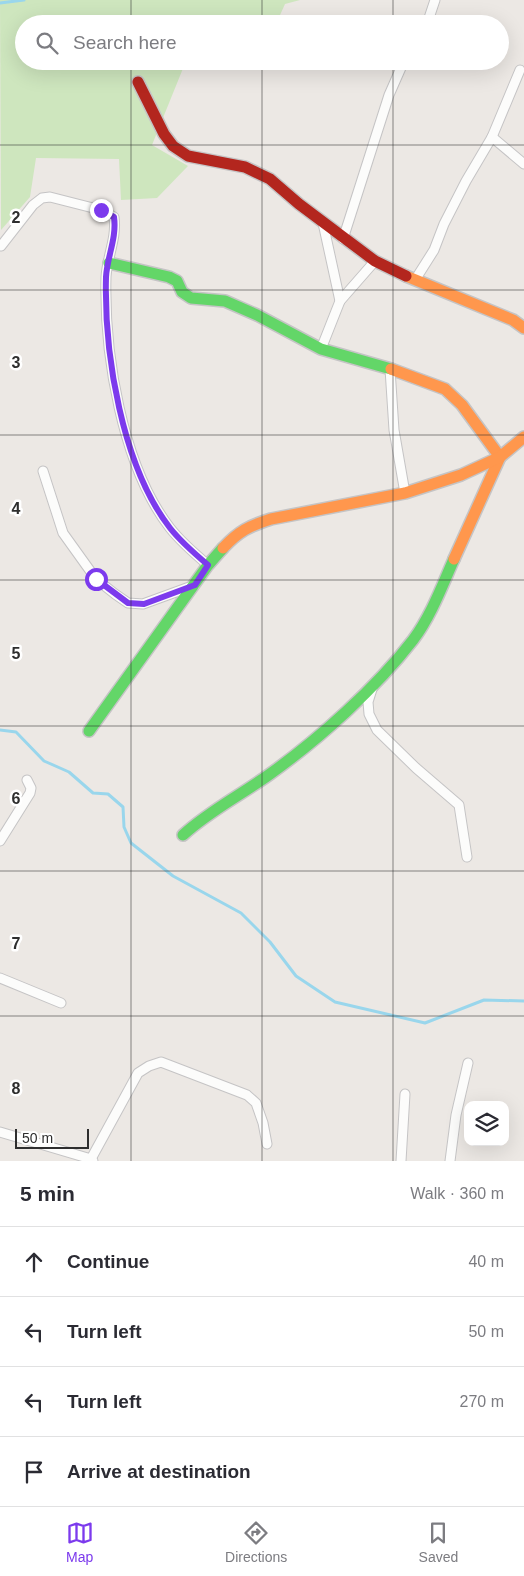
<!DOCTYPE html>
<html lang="en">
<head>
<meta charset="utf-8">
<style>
	:root { --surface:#fff; --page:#f7f7f7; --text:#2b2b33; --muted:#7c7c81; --line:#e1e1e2; --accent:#7c3aed }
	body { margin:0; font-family:Arial,sans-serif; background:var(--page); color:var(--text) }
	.controls { position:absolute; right:15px; bottom:15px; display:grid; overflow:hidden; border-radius:10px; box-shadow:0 5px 20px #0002 }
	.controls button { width:45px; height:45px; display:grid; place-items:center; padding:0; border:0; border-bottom:1px solid var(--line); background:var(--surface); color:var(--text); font:25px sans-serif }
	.scale { position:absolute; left:15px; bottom:12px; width:74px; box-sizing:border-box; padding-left:5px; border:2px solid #2e2e2e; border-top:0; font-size:14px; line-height:18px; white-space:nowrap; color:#2e2e2e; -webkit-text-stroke:4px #fff; paint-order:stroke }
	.stop { position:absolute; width:15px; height:15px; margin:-11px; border:4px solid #7c3aed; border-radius:50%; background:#fff }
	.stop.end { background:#7c3aed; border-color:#fff; box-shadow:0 1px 5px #0008 }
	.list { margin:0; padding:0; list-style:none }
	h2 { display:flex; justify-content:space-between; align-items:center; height:65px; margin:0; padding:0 20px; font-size:21px }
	h2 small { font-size:16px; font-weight:400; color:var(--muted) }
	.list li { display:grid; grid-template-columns:32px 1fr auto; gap:15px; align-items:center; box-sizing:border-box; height:70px; padding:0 20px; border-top:1px solid var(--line) }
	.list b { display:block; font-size:19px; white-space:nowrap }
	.list em { font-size:16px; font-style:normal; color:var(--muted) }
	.icon { flex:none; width:28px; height:28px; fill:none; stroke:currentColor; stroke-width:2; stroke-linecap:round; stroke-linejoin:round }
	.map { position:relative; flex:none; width:524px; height:1161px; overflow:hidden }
	.search { position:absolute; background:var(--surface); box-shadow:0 5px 20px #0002; left:15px; right:15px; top:15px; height:55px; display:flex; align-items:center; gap:12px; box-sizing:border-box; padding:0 18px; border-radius:28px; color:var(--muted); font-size:19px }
	.sheet { height:345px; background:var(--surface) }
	nav { display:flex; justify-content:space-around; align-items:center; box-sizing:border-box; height:70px; border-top:1px solid var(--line); background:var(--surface); font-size:14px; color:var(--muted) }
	nav a { display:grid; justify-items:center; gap:2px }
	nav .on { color:var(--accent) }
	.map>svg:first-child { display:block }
	.green { fill:#cee6be }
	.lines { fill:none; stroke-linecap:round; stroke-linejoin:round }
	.stream { stroke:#99d6ec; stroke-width:3 }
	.street-casing { stroke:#c5c4c5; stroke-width:11 }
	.fast-casing { stroke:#c5c4c5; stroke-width:14 }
	.slow-casing { stroke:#c5c4c5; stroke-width:14 }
	.jam-casing { stroke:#c5c4c5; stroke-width:14 }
	.street { stroke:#fcfcfb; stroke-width:9 }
	.fast { stroke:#63d668; stroke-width:11 }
	.slow { stroke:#ff974d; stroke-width:11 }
	.jam { stroke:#b3261e; stroke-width:11 }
	.route { stroke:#7c3aed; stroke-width:6 }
	.grid { fill:none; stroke:#2e2e2e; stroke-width:1; stroke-opacity:0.55 }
	.grid-label { font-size:16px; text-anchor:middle; font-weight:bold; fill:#2e2e2e; stroke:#fff; stroke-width:5; stroke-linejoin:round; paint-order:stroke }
</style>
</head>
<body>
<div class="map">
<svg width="524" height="1161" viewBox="0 0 524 1161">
	<rect width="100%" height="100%" fill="#ece8e4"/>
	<path class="green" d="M 0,0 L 300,0 L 285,4 L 276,24 L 24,24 L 24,61 L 186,61 L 152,145 L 188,166 L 157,198 L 121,200 L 119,159 L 36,158 L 30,197 L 1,230 Z"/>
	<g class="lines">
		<g class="stream">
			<path d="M 0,3 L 24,0"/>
			<path d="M 0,730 L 16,732 L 44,761 L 69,772 L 93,793 L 108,794 L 123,807 L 124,827 L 131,843 L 173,876 L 241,913 L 270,942 L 296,976 L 335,1002 L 425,1023 L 484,1000 L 524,1001"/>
		</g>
		<defs>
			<g id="street">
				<path d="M 427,24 L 435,0"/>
				<path d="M 492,137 L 524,164"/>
				<path d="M 323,223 L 340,301"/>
				<path d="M 343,239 L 389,95 L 404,61"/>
				<path d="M 1,246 L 33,205 L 42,198 L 50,197 L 101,210 L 114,217 C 117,238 107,257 106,277 C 104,354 122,466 170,528 C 181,542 195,554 208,565"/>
				<path d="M 415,280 L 434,250 L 444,224 L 466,181 L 492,137 L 520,70"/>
				<path d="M 321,349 L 340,301 L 375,261"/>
				<path d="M 390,369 L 394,430 L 405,493"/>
				<path d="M 43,471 L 63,533 L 96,579 L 115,594 L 128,603 L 143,604 L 195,585"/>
				<path d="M 373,686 L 368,702 L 369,714 L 377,730 L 416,768 L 459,805 L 467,857"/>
				<path d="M 0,841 L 30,793 L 31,788 L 27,780"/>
				<path d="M 0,978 L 61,1003"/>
				<path d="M 0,1132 L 91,1159 L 93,1161"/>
				<path d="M 91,1159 L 138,1073 L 149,1066 L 161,1062 L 247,1095 L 256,1103 L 263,1123 L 267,1144"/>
				<path d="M 401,1161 L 405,1094"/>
				<path d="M 450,1161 L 456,1115 L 468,1063"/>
			</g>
			<g id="fast">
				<path d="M 109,263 L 169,277 L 177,281 L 182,292 L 191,298 L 225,301 L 257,315 L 321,349 L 391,369"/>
				<path d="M 89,731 L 208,565 L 223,548"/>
				<path d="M 183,835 C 209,811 241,795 270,774 C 319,739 376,688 413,640 C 431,616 442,586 454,559"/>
			</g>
			<g id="slow">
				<path d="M 406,276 L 513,320 L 524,328"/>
				<path d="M 391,369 L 445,389 L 462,405 L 500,457 L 454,559"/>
				<path d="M 223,548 C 239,531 249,526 271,519 L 405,493 L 461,475 L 500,457 L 524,437"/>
			</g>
			<path id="jam" d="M 138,82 L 164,134 L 173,146 L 188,156 L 245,167 L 270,179 L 299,204 L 375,261 L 406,276"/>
		</defs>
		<use href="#street" class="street-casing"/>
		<use href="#fast" class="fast-casing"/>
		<use href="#slow" class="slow-casing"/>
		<use href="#jam" class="jam-casing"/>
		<use href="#street" class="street"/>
		<use href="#fast" class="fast"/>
		<use href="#slow" class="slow"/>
		<use href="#jam" class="jam"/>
	</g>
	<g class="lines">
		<path class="route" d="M 96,579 L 128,603 L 144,604 L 195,585 L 208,565 C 195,554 181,542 170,528 C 122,466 104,354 106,277 C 107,257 117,238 114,217 L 101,210"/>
	</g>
	<path class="grid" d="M 131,0 L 131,24M 262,0 L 262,24M 393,0 L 393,24M 131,61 L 131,1161M 262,61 L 262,1161M 393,61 L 393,1161M 0,145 L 524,145M 0,290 L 524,290M 0,435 L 524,435M 0,580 L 524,580M 0,726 L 524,726M 0,871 L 524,871M 0,1016 L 524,1016"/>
	<g class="grid-label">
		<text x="16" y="223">2</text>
		<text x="16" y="368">3</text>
		<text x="16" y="514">4</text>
		<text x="16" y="659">5</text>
		<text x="16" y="804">6</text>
		<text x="16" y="949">7</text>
		<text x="16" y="1094">8</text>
	</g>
</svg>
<div class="controls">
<button><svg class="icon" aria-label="layers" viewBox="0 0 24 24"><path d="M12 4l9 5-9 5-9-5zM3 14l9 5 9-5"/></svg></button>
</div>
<div class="scale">50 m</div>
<div class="stop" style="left:96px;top:579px"></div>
<div class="stop end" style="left:101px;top:210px"></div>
<div class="search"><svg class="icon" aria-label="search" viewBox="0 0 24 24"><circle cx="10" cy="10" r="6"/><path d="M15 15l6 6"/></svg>Search here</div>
</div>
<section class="sheet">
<h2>5 min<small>Walk · 360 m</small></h2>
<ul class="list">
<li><svg class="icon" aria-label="ahead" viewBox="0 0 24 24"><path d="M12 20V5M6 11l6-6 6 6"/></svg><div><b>Continue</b></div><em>40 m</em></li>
<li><svg class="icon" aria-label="left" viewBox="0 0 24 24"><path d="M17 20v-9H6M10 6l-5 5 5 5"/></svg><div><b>Turn left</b></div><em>50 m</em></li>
<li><svg class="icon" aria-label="left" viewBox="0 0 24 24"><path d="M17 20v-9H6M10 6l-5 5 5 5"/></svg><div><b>Turn left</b></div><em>270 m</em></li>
<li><svg class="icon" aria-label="arrive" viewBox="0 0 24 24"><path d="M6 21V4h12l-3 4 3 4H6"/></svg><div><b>Arrive at destination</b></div></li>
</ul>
</section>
<nav>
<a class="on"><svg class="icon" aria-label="map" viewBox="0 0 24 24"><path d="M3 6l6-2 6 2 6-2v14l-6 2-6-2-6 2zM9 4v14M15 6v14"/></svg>Map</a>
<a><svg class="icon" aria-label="directions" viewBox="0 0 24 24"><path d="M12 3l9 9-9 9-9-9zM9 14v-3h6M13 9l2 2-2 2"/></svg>Directions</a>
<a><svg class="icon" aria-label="saved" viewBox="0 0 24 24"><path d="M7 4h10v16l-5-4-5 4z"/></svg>Saved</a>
</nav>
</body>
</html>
